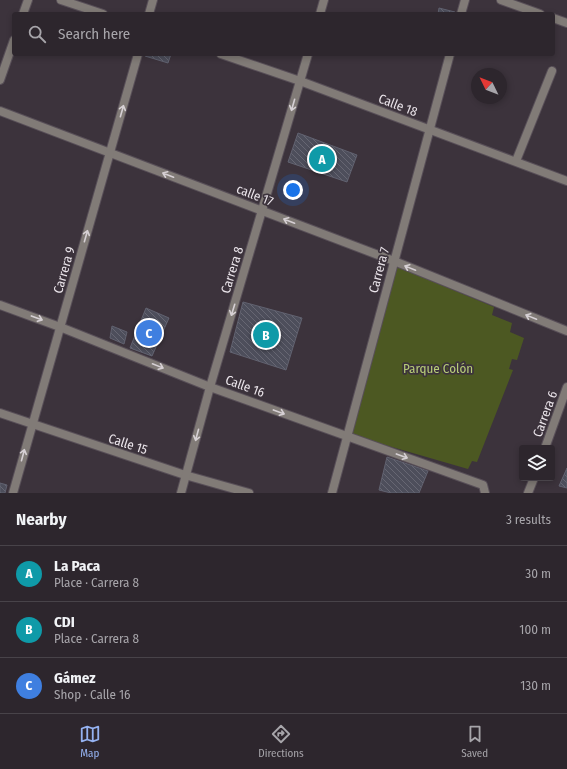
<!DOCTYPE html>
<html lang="en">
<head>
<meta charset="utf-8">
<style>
	:root { --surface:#2d262d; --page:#393239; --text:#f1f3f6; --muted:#a7a5aa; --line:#484349; --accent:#95b2f1 }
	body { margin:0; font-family:"Fira Sans Condensed",sans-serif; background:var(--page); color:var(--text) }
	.controls { position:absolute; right:12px; bottom:12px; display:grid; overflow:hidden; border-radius:4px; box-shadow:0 2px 6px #0003 }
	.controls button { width:36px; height:36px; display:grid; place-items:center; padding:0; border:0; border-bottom:1px solid var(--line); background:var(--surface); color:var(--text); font:20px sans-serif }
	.compass { position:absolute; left:471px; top:68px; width:36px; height:36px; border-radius:50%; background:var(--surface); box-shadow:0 2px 6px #0003; rotate:313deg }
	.you { position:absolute; left:293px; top:190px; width:14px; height:14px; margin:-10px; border:3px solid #fff; border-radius:50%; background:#1a73e8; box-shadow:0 0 0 6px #1a73e833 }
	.badge { display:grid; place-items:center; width:26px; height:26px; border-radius:50%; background:var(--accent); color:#fff; font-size:13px; font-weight:700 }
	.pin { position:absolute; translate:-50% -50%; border:2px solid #fff; box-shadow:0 1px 4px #0006 }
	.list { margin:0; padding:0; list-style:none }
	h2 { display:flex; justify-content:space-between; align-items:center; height:52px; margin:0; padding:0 16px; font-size:17px }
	h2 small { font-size:13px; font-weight:400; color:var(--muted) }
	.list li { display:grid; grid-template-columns:26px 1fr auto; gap:12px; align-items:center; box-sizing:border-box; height:56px; padding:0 16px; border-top:1px solid var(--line) }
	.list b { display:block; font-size:15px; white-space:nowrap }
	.list p { margin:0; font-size:13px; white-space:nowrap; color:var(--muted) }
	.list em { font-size:13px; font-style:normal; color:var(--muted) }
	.icon { flex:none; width:22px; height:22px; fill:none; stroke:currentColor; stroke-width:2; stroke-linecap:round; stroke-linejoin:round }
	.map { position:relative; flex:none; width:567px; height:493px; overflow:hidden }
	.search { position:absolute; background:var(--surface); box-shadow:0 2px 6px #0003; left:12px; right:12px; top:12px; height:44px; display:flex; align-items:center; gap:10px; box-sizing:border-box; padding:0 14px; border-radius:4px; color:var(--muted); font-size:15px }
	.sheet { height:220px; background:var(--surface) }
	nav { display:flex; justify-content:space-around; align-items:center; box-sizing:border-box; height:56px; border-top:1px solid var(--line); background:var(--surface); font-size:11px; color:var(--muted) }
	nav a { display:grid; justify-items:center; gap:2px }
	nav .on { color:var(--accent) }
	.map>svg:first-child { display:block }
	.green { fill:#4c5822 }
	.building { fill:url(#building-back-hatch); stroke:#616270 }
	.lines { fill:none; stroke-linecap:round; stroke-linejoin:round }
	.minor-casing { stroke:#584f58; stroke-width:10 }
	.minor { stroke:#817b77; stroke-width:8 }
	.oneway { stroke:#d6d0d4 }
	.labels { text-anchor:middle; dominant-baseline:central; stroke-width:3.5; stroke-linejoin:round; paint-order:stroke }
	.street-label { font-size:13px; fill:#ebe5eb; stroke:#3c333c }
	.park-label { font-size:13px; fill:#b8cd78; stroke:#3c333c }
</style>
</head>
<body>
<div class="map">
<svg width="567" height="493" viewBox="0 0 567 493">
	<defs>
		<pattern id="building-back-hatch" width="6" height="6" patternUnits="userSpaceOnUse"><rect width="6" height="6" fill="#4d4e5b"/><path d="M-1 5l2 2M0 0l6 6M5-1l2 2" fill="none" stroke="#676773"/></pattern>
	</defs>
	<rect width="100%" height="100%" fill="#3c333c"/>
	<path class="green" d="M 393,265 L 494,307 L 492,315 L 512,323 L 510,332 L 524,338 L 517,360 L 512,359 L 509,369 L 513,370 L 477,462 L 472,461 L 468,469 L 347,434 Z"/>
	<g class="building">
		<path d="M 439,8 L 455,12 L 454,14 L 438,14 Z"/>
		<path d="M 146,54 L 171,54 L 168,63 L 145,56 Z"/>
		<path d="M 298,133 L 357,155 L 347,182 L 288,162 Z"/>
		<path d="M 243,302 L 302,318 L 286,370 L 230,352 Z"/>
		<path d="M 146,308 L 169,318 L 152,356 L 130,348 Z"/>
		<path d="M 112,326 L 127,332 L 124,344 L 110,338 Z"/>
		<path d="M 387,457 L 428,471 L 419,493 L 391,493 L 379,490 Z"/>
		<path d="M 567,468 L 567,488 L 559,486 Z"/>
		<path d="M 0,483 L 7,485 L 5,493 L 0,493 Z"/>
	</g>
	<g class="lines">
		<defs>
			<g id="minor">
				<path d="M 61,0 L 103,14"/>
				<path d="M 501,0 L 540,14"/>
				<path d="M 23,14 L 28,0"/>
				<path d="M 149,14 L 153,0"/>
				<path d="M 320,14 L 324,0"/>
				<path d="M 461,14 L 465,0"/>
				<path d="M 553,18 L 567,23"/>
				<path d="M 221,54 L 300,81 L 567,181"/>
				<path d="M 0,80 L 14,40"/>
				<path d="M 0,111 L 394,261 L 567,331"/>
				<path d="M 516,161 L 552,71"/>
				<path d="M 0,305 L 60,327 L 210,387 L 483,485 L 485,493"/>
				<path d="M 0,413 L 185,475 L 249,493"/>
				<path d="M 545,448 L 567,387"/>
				<path d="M 13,493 L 138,54"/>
				<path d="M 181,493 L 210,387 L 308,54"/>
				<path d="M 332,493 L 450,54"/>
				<path d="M 528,493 L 534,478"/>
			</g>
		</defs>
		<use href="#minor" class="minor-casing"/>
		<use href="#minor" class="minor"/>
	</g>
	<defs><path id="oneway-shaft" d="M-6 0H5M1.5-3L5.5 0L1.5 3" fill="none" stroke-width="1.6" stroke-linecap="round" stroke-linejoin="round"/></defs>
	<g class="oneway">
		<use href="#oneway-shaft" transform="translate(293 105) rotate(106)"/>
		<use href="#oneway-shaft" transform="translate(122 111) rotate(-74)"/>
		<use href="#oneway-shaft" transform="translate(168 175) rotate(-159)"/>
		<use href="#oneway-shaft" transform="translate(289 221) rotate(-159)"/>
		<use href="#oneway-shaft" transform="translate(86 236) rotate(-74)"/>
		<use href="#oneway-shaft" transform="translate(410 268) rotate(-158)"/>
		<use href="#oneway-shaft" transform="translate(233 310) rotate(107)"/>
		<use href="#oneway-shaft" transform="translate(531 317) rotate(-158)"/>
		<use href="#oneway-shaft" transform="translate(37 318) rotate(20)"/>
		<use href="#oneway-shaft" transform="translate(158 366) rotate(22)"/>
		<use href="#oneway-shaft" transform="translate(279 412) rotate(20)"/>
		<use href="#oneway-shaft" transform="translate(197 435) rotate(105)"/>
		<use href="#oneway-shaft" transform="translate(23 455) rotate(-75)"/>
		<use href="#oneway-shaft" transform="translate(402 456) rotate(20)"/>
	</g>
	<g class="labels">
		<g class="street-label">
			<text transform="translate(398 105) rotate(21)">Calle 18</text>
			<text transform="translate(255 195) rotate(21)">calle 17</text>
			<text transform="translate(64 270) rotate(-74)">Carrera 9</text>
			<text transform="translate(232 270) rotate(-73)">Carrera 8</text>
			<text transform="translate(379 270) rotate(-75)">Carrera 7</text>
			<text transform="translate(245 386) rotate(20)">Calle 16</text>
			<text transform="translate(545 414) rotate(-70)">Carrera 6</text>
			<text transform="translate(128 444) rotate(18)">Calle 15</text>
		</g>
		<g class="park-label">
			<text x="438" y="368">Parque Colón</text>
		</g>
	</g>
</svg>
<div class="controls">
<button><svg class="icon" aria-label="layers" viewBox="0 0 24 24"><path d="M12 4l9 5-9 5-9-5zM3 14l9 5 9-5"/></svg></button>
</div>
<svg class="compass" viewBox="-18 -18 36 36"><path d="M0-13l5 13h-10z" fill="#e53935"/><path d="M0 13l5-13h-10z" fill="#a7a5aa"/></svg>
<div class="you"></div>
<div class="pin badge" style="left:322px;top:159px;background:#0f9aa8">A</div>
<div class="pin badge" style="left:266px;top:335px;background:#0f9aa8">B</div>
<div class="pin badge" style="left:149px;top:333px;background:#3f7fe0">C</div>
<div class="search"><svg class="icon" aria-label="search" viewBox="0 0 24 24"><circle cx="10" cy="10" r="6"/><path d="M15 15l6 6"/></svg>Search here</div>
</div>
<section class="sheet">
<h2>Nearby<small>3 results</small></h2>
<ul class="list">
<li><span class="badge" style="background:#0f9aa8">A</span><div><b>La Paca</b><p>Place · Carrera 8</p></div><em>30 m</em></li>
<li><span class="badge" style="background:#0f9aa8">B</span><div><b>CDI</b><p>Place · Carrera 8</p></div><em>100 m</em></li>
<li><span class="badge" style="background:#3f7fe0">C</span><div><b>Gámez</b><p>Shop · Calle 16</p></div><em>130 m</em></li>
</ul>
</section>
<nav>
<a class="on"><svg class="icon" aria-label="map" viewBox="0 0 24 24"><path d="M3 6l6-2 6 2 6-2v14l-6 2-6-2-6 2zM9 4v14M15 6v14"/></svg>Map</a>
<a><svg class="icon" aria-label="directions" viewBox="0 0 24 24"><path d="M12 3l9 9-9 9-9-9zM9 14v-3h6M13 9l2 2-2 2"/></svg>Directions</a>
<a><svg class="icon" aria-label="saved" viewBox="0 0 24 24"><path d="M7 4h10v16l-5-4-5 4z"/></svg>Saved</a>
</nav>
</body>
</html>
